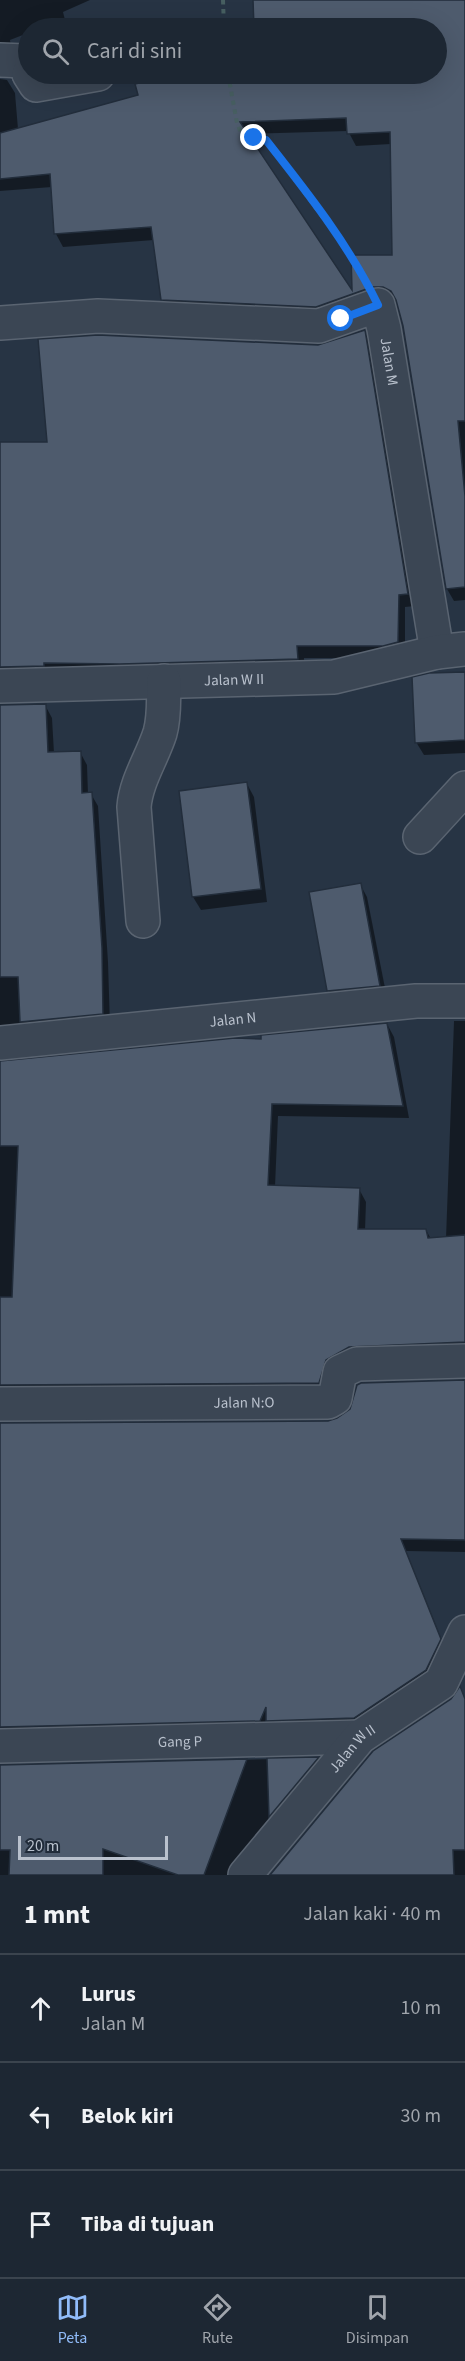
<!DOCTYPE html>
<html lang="id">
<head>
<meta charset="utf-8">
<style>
	:root { --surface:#1d2733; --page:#2a333f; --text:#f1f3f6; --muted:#a0a5ac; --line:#3b444e; --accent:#91bcfa }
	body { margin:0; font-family:"Source Sans 3",sans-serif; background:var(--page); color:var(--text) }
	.scale { position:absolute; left:18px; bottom:15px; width:150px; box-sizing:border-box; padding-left:6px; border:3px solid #b9c1cd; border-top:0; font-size:16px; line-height:21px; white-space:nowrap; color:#b9c1cd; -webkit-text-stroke:4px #202b39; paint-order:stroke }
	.stop { position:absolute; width:18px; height:18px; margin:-14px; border:4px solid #1a73e8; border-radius:50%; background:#fff }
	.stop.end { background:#1a73e8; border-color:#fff; box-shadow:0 2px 6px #0008 }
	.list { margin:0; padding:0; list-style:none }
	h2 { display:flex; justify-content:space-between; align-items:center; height:78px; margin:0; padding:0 24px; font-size:26px }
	h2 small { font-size:20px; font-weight:400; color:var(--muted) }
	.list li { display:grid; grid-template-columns:39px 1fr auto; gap:18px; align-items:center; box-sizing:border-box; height:108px; padding:0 24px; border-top:2px solid var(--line) }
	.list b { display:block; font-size:22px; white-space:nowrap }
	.list p { margin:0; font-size:20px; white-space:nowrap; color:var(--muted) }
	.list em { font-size:20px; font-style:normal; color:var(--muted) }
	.icon { flex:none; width:33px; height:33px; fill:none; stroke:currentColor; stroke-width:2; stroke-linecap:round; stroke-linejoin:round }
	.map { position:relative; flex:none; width:465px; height:1875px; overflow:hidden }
	.search { position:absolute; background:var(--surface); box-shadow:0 6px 24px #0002; left:18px; right:18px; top:18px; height:66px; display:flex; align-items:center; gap:15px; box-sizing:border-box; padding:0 21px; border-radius:33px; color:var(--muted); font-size:22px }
	.sheet { height:402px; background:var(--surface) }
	nav { display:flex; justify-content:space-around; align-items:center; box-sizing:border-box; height:84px; border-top:2px solid var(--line); background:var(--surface); font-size:16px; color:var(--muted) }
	nav a { display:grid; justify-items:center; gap:3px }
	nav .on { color:var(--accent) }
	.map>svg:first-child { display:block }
	.shadow { fill:#0007; fill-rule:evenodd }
	.building { fill:#4e5b6d; stroke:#222d3b; stroke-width:1.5; fill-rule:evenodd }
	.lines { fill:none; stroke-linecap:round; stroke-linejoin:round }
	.minor-casing { stroke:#5a6471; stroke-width:36 }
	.path { stroke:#475f61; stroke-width:4; stroke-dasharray:4.5 4.5; stroke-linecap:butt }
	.minor { stroke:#3b4654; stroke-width:33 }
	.route { stroke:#1a73e8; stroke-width:8 }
	.labels { text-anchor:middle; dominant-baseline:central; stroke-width:4.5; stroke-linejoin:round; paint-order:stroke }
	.street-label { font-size:15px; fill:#b9c1cd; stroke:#202b39 }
</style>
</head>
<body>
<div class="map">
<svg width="465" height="1875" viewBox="0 0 465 1875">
	<rect width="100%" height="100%" fill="#273444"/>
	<g class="shadow">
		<path d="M 0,0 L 90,0 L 63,12 L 65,20 L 42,28 L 28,28 L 28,33 L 10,40 L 12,54 L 0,56 Z"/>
		<path d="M 254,0 L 465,0 L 465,600 L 454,601 L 447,589 L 404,326 L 398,303 L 391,299 L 324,319 L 170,312 L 163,300 L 154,240 L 63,247 L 56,234 L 52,187 L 0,191 L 0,79 L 7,80 L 15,93 L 18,129 L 139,96 L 137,85 L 180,74 L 436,74 L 436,28 L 255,28 ZM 348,131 L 356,146 L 391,144 L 393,257 L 353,257 L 354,295 L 246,134 Z"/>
		<path d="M 364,331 L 371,344 L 415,606 L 405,607 L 405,655 L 391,658 L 304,658 L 304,671 L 0,681 L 0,444 L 49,444 Z"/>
		<path d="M 465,673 L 465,753 L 424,755 L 416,742 Z"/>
		<path d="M 45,705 L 52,718 L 54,753 L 80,752 L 87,765 L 88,794 L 91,794 L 98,806 L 108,962 L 110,1026 L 0,1039 L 0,706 Z"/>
		<path d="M 247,784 L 254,797 L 267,902 L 201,910 L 193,897 L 180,792 Z"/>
		<path d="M 360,884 L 367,897 L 387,998 L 336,1003 L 329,991 Z"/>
		<path d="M 454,1021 L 465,1021 L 465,1355 L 364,1357 L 325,1395 L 0,1399 L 0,1063 L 263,1040 L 387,1024 L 394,1037 L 409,1118 L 278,1116 L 275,1187 L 359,1189 L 366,1202 L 365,1231 L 426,1230 L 431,1239 L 446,1238 Z"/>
		<path d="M 465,1381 L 465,1552 L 406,1551 L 447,1653 L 433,1683 L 362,1731 L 0,1742 L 0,1424 L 328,1422 Z"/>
		<path d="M 460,1689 L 465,1698 L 465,1875 L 271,1875 L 452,1700 Z"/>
		<path d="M 318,1758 L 325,1770 L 238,1875 L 0,1875 L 0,1766 Z"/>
	</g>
	<g class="building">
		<path d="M 253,0 L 465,0 L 465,421 L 458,421 L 465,496 L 465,587 L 446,589 L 403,326 L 396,300 L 391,291 L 383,287 L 372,287 L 316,307 L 161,300 L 151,227 L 54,234 L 50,174 L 0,179 L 0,133 L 138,95 L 135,84 L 174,74 L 436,74 L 436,28 L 254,28 ZM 346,118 L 347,134 L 390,132 L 392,255 L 351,255 L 352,290 L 240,122 Z"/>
		<path d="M 365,330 L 408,594 L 399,595 L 398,642 L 383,646 L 297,646 L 298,659 L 120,664 L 44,663 L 44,666 L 0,667 L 0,442 L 47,442 L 38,339 L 98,335 L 318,345 Z"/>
		<path d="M 465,672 L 465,740 L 415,743 L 412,677 L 429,673 Z"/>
		<path d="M 46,704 L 48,752 L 81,751 L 82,793 L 92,792 L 102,948 L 103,1014 L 20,1022 L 18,977 L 0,977 L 0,705 Z"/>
		<path d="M 247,782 L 261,889 L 192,897 L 179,791 Z"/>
		<path d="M 361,883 L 380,986 L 327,991 L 309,892 Z"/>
		<path d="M 387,1023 L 403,1106 L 272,1104 L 268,1185 L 360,1188 L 358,1229 L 426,1229 L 428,1238 L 465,1235 L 465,1342 L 349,1347 L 326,1360 L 319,1383 L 0,1385 L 0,1297 L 12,1297 L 18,1146 L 0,1146 L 0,1061 L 235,1038 L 261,1039 L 261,1035 Z"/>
		<path d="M 465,1380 L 465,1540 L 401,1539 L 441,1639 L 426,1670 L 354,1718 L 266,1721 L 266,1707 L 260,1721 L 0,1727 L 0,1423 L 328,1421 L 337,1418 L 350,1409 L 357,1385 L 361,1383 Z"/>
		<path d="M 460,1686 L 465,1699 L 465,1850 L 453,1850 L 454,1875 L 270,1875 L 373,1751 L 451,1699 Z"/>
		<path d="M 319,1757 L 269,1817 L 267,1758 Z"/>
		<path d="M 247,1759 L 204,1875 L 178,1875 L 103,1849 L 103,1875 L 9,1875 L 10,1850 L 0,1850 L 0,1765 Z"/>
	</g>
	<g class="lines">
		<defs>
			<g id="minor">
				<path d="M 0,60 L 25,61 L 28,71"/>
				<path d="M 29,74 L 36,85 L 98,74"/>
				<path id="s1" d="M 0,323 L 98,316 L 319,326 L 378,305 L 384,329 L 437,652"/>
				<path id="s2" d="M 0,686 L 334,677 L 437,652 L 465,649"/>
				<path d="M 420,837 L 465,788"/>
				<path d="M 143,921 L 134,807 C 136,781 152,758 160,733 C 165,716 163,699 164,681"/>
				<path id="s3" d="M 0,1043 L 416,1001 L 465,1001"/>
				<path id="s4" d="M 0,1404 L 328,1402 L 335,1398 L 340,1372 L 357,1364 L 465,1361"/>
				<path id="s5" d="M 0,1746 L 360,1737"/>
				<path id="s6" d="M 245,1875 L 360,1737 L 441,1683 L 465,1632"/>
			</g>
		</defs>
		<use href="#minor" class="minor-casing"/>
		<g class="path">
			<path d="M 223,0 L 224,28"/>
			<path d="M 228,74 L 237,123 L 243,138 L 266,140 L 359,267"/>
		</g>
		<use href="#minor" class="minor"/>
	</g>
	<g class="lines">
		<path class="route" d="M 254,138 L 266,140 C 307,192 349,245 378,305 L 341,319"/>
	</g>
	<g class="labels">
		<g class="street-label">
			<text stroke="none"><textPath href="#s1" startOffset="440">Jalan M</textPath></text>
			<text stroke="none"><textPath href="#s2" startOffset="234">Jalan W II</textPath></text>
			<text stroke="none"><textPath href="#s3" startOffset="234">Jalan N</textPath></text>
			<text stroke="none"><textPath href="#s4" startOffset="244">Jalan N:O</textPath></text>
			<text stroke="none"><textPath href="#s5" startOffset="180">Gang P</textPath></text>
			<text stroke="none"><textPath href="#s6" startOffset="166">Jalan W II</textPath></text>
		</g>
	</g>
</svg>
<div class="scale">20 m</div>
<div class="stop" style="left:341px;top:319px"></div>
<div class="stop end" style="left:254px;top:138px"></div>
<div class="search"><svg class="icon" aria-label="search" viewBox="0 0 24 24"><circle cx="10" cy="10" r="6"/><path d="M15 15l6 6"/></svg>Cari di sini</div>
</div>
<section class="sheet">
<h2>1 mnt<small>Jalan kaki · 40 m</small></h2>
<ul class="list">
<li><svg class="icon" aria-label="ahead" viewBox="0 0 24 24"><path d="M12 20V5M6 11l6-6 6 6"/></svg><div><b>Lurus</b><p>Jalan M</p></div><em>10 m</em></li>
<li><svg class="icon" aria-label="left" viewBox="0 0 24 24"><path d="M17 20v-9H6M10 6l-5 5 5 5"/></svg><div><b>Belok kiri</b></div><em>30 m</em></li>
<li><svg class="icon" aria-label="arrive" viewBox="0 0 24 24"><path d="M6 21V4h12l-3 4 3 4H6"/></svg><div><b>Tiba di tujuan</b></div></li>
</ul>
</section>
<nav>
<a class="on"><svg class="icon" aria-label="map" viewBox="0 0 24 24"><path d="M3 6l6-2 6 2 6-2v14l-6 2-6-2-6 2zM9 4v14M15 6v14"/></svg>Peta</a>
<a><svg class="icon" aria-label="directions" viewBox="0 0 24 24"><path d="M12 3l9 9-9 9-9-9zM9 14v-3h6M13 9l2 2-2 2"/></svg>Rute</a>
<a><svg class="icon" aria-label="saved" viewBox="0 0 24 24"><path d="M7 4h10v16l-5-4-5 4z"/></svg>Disimpan</a>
</nav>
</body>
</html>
